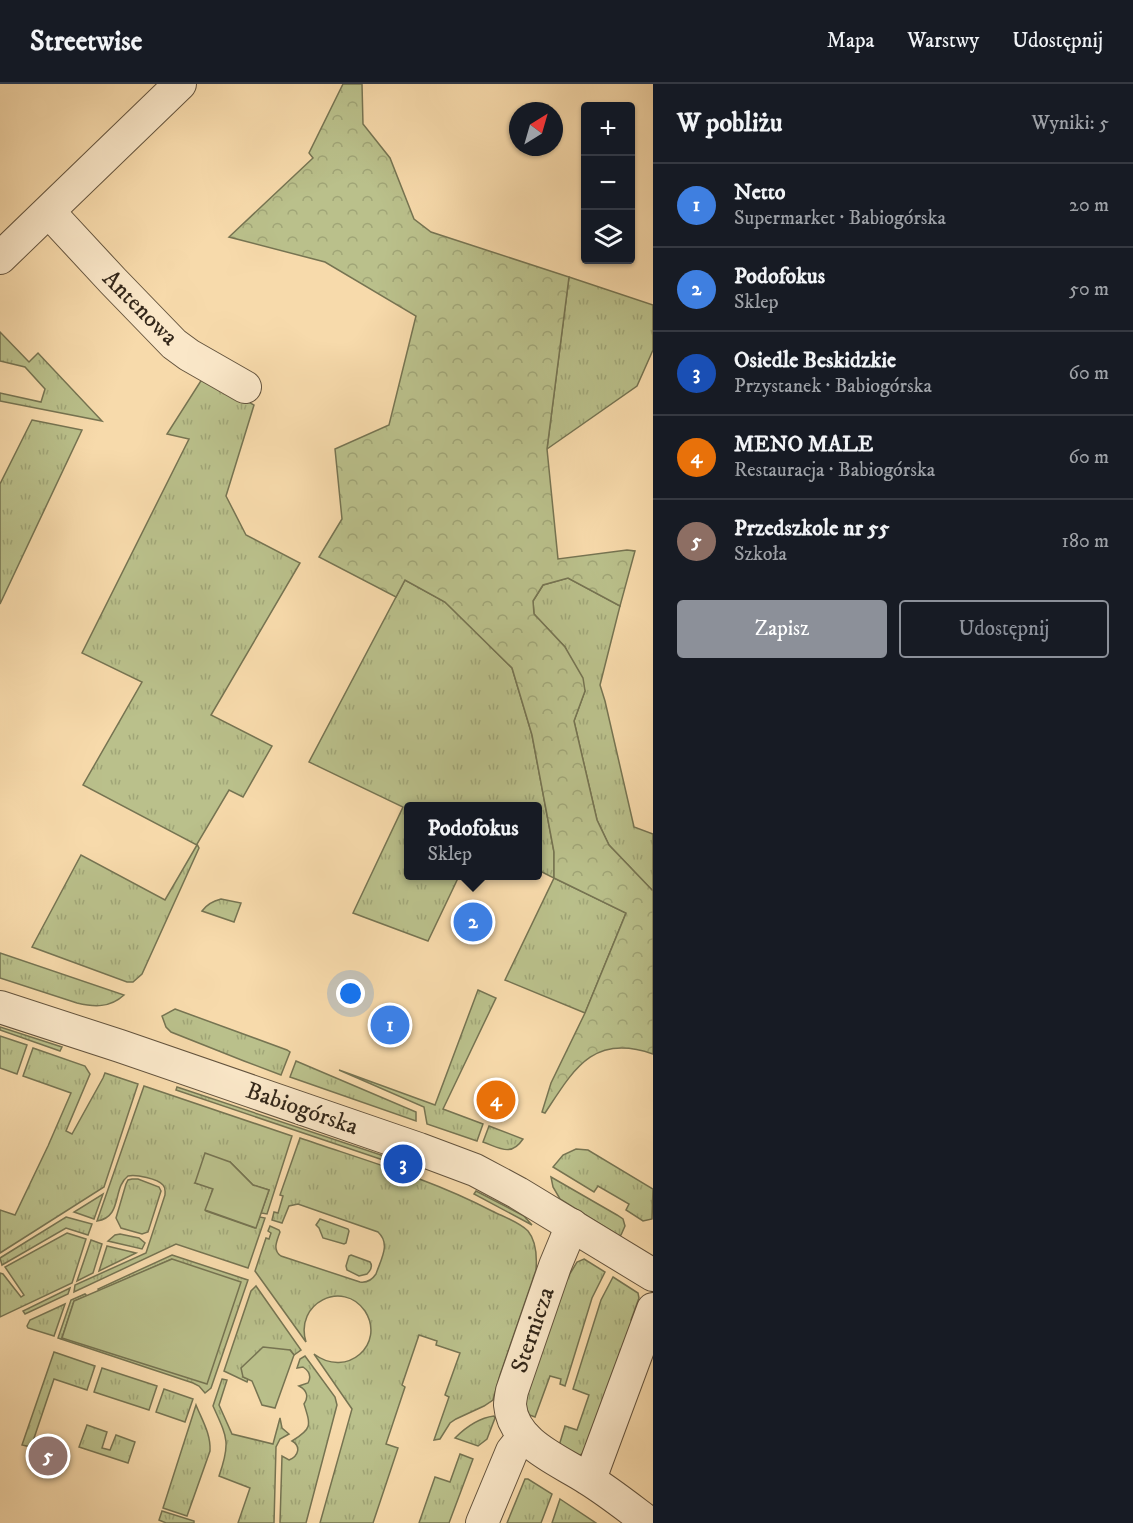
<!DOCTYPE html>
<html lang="pl">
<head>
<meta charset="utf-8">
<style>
	:root { --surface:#171b24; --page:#242831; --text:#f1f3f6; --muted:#9ea1a6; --line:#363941; --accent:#8c9099 }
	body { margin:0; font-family:"IM FELL DW Pica",serif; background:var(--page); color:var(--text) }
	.controls { position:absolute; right:18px; top:18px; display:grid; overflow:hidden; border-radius:6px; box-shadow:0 2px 4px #0004 }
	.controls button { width:54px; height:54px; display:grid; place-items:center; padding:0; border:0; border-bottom:2px solid var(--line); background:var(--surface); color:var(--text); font:30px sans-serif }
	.compass { position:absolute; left:509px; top:18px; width:54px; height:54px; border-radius:50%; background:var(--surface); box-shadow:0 2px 4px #0004; rotate:37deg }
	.you { position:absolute; left:351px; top:910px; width:21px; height:21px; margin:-15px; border:4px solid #fff; border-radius:50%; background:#1a73e8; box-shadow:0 0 0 9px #1a73e833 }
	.badge { display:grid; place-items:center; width:39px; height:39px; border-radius:50%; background:var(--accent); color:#fff; font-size:20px; font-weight:700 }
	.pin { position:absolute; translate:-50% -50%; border:3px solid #fff; box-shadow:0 2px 6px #0006 }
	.popup { position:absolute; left:404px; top:718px; width:138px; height:78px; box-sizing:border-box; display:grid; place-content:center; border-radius:6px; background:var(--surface); filter:drop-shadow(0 2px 4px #0005); font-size:20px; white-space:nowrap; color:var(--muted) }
	.popup b { font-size:22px; color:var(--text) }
	.popup::after { content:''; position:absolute; left:50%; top:100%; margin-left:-12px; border:12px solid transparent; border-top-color:var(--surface) }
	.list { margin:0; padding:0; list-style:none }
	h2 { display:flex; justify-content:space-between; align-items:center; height:78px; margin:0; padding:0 24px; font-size:26px }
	h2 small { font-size:20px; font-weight:400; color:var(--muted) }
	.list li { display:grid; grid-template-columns:39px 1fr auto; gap:18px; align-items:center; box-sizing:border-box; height:84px; padding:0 24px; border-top:2px solid var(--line) }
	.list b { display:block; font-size:22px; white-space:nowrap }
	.list p { margin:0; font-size:20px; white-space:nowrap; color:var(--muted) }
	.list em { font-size:20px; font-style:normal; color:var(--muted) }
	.actions { display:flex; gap:12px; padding:18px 24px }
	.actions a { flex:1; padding:14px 0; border:2px solid var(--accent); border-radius:6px; text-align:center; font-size:21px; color:var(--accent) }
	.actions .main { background:var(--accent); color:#fff }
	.icon { flex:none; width:33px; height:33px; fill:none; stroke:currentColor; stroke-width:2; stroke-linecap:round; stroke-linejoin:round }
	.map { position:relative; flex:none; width:653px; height:1439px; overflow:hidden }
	header { display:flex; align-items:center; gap:36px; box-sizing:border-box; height:84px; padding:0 30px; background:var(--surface); border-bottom:2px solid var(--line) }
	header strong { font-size:28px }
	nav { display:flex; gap:33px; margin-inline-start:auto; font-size:21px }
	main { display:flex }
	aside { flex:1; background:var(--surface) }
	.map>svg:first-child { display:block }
	.grass { fill:url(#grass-tufts); stroke:#767452; stroke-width:1.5 }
	.forest { fill:url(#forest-crowns); stroke:#767452; stroke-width:1.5 }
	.green { fill:#bac08b; stroke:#767452; stroke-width:1.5 }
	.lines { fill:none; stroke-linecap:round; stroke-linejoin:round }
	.minor-casing { stroke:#64543e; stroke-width:34 }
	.minor { stroke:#fae7c8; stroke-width:32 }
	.labels { text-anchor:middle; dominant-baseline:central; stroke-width:5; stroke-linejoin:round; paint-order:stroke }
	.street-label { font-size:24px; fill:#33271a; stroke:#fae7c8 }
</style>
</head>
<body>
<header>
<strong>Streetwise</strong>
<nav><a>Mapa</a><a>Warstwy</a><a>Udostępnij</a></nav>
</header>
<main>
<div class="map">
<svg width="653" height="1439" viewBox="0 0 653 1439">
	<defs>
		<pattern id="grass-tufts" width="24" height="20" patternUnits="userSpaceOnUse" patternTransform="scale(1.5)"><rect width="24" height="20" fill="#bac08b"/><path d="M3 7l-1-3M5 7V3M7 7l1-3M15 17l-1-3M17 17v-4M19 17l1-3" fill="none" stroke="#a0a577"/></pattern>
		<pattern id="forest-crowns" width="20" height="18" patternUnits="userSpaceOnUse" patternTransform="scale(1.5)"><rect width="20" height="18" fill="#bac08b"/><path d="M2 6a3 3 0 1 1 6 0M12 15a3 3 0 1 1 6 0" fill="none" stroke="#a0a577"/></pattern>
	</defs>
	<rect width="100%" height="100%" fill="#f7daab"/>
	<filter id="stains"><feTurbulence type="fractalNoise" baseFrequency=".00333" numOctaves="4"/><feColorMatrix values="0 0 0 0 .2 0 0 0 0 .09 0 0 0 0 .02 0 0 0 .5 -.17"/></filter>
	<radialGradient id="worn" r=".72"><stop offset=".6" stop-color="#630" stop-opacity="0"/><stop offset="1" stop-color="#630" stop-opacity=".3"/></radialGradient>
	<g class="grass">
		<path d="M 569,193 L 653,221 L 653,266 L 637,302 L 547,365 Z"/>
		<path d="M 0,248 L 29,278 L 38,269 L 102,337 L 0,317 L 0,309 L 41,318 L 45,305 L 25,283 L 0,277 Z"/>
		<path d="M 204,292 L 254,321 L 226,412 L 246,451 L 300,479 L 211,631 L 272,662 L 243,713 L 229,706 L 197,760 L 199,764 L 142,890 L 133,898 L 127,898 L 32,863 L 81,771 L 165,816 L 197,761 L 83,701 L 142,598 L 82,569 L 189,355 L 167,350 Z"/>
		<path d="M 32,336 L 82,346 L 0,520 L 0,400 Z"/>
		<path d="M 568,494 L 620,522 L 600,601 L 605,617 L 634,743 L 653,750 L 653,807 L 609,761 L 597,736 L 574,637 L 585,607 L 565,563 L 534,530 L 533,517 L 543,501 Z"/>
		<path d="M 405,496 L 445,518 L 512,584 L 532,651 L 554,768 L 554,794 L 626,829 L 585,929 L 505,896 L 554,794 L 538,786 L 538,722 L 408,722 L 408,792 L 459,792 L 428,857 L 353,829 L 403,723 L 309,678 Z"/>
		<path d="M 221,815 L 241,819 L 234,838 L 202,827 C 207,820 213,817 221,815 Z"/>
		<path d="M 0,869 L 124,911 C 110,924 94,923 77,919 L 0,894 Z"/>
		<path d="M 478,906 L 496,914 L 443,1025 L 483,1040 L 477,1057 L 427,1040 L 424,1023 L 339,986 L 435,1021 Z"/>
		<path d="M 175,925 L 287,966 L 290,968 L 281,991 L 244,977 L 171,948 L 166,943 L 162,932 Z"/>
		<path d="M 0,943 L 62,963 L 60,967 L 0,946 Z"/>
		<path d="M 0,952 L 27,961 L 17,990 L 0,984 Z"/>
		<path d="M 33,964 L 85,982 L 90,990 L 66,1047 L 72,1050 L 103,994 L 105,989 L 138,1000 L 104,1103 L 0,1169 L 0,1126 L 15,1131 L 48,1062 L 71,1009 L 23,992 Z"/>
		<path d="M 296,977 L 416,1028 L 416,1037 L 290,993 Z"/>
		<path d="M 144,1002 L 292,1052 L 267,1130 L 261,1129 L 269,1106 L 253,1101 L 230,1078 L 195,1099 L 213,1104 L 206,1127 L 255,1144 L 260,1133 L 265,1134 L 248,1184 L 176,1160 L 74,1208 L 75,1201 L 146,1169 L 165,1111 C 165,1107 166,1104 163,1101 C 158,1095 136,1090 128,1092 C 112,1104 123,1133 97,1137 Z"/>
		<path d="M 177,1003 L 390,1074 L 389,1078 L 176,1006 Z"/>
		<path d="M 489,1042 L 523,1055 C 511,1073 500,1064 483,1058 Z"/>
		<path d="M 300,1054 C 364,1076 431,1095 492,1127 C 504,1133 519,1138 528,1147 C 537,1158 537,1173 536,1186 L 500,1291 L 493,1316 L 484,1322 L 456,1335 L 450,1339 L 440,1355 L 434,1356 L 449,1313 L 445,1311 L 460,1269 L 436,1261 L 437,1257 L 419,1251 L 402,1301 L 405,1303 L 386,1360 L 398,1364 L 373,1439 L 320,1439 L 352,1325 L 314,1270 C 347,1295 386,1260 365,1227 C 343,1195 294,1219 306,1258 L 255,1187 L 266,1154 L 269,1155 L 271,1149 L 268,1147 L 270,1142 L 279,1146 L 280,1148 C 277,1157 272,1166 281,1172 L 360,1198 C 367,1199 372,1196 376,1190 C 381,1175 391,1160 378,1148 L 298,1120 L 289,1122 L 282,1139 L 272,1136 L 274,1128 L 278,1129 L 283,1112 L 280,1111 Z"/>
		<path d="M 576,1065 L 588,1066 L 653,1105 L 652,1135 L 643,1137 L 626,1126 L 629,1120 L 598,1102 L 594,1108 L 553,1083 L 563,1071 Z"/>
		<path d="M 551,1093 L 617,1131 L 623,1135 L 625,1142 L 621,1151 L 619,1152 L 560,1115 L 553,1103 Z"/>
		<path d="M 132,1095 L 138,1095 L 159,1103 L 161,1107 L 148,1148 L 142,1150 L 121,1144 L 116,1134 L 126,1100 L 128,1096 Z"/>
		<path d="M 476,1107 L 524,1132 L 532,1141 L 474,1110 Z"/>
		<path d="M 103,1110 L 94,1135 L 74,1128 Z"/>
		<path d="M 66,1133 L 92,1140 L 88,1151 L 66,1144 L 2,1181 L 0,1174 Z"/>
		<path d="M 320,1135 L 348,1145 L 349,1147 L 346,1159 L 344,1160 L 323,1154 L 319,1144 L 316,1141 Z"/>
		<path d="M 67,1149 L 86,1155 L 72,1199 L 0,1233 L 0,1189 L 3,1190 L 21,1213 L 24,1211 L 5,1183 Z"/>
		<path d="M 120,1150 L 139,1154 L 145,1159 L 142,1165 L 108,1157 L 115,1151 Z"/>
		<path d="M 91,1156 L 102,1160 L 93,1189 L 77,1197 Z"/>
		<path d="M 107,1162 L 136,1169 L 99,1187 Z"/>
		<path d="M 172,1171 L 248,1196 L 211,1304 L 205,1309 L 199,1302 L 193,1299 L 58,1254 L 71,1216 L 85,1210 L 87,1212 L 74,1217 L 62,1254 L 172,1175 L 99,1207 L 98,1205 Z"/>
		<path d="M 351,1171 L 370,1178 C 373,1182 370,1187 367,1190 L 359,1192 L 347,1186 L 346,1182 L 349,1172 Z"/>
		<path d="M 584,1175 L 605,1188 L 592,1214 L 565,1302 L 560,1300 L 561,1295 L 550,1292 L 535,1333 L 524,1329 L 522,1309 L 563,1192 L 568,1193 L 577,1178 Z"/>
		<path d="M 613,1193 L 638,1209 L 639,1214 L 631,1236 L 636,1238 L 586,1367 L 577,1373 L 558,1365 L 565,1342 L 577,1346 L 589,1311 L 573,1305 L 601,1216 Z"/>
		<path d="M 256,1202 L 301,1266 L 294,1271 L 290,1266 L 243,1293 L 248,1295 L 247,1298 L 224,1287 L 251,1207 Z"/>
		<path d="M 70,1204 L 68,1210 L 25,1230 L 23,1227 Z"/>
		<path d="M 65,1220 L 54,1252 L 28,1244 L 27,1242 L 30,1236 Z"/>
		<path d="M 54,1268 L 95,1282 L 87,1306 L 54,1295 L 31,1363 L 22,1361 Z"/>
		<path d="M 305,1272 L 335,1313 L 337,1321 L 306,1439 L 280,1439 L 282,1372 L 289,1376 C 299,1372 301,1362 292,1357 C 312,1345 311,1342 304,1320 C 309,1313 307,1306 299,1302 L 308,1299 C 312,1292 309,1287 303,1283 L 297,1284 L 300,1275 Z"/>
		<path d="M 102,1284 L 157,1302 L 149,1326 L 94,1308 Z"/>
		<path d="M 222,1295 L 227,1296 L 219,1321 L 232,1350 L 273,1360 L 280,1334 L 282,1344 L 289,1350 L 280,1355 L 276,1363 L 274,1439 L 238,1439 L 250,1404 L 219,1392 C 231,1358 227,1353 213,1322 Z"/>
		<path d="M 164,1305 L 193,1315 L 185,1338 L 156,1328 Z"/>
		<path d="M 196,1321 C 202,1336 211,1350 210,1367 L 187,1432 L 163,1424 Z"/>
		<path d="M 494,1332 L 495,1334 L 487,1355 L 478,1362 L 455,1354 C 466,1343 478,1334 494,1332 Z"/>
		<path d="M 87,1341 L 107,1348 L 102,1364 L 110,1366 L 116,1351 L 135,1358 L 128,1379 L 79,1363 Z"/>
		<path d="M 460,1370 L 473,1375 L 449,1439 L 419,1439 L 435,1393 L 450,1398 Z"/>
		<path d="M 525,1395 L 528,1395 L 552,1410 L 541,1439 L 507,1439 Z"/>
		<path d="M 560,1415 L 596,1439 L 552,1439 Z"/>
		<path d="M 162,1427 L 194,1437 L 194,1439 L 166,1439 L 159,1436 Z"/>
	</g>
	<path class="forest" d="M 343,0 L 362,0 L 363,40 L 390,74 L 414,135 L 431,148 L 569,193 L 547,365 L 558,475 L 627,466 L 635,467 L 620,522 L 568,494 L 543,501 L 533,517 L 534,530 L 565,563 L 583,594 L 585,607 L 574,637 L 597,736 L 609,761 L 653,807 L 653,970 C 593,949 574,985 545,1029 L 542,1028 L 551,999 L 585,929 L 626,829 L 554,794 L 554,768 L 532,651 L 512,584 L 445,518 L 405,496 L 396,513 L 319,473 L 342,435 L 335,365 L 389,341 L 416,232 L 325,178 L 229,153 L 313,74 L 309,69 Z"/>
	<g class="green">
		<path d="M 205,1069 L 230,1078 L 253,1101 L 269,1106 L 256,1144 L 205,1126 L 213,1105 L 195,1099 Z"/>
		<path d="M 172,1175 L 241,1198 L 207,1300 L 62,1254 L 74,1217 Z"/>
		<path d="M 263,1263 L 290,1266 L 294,1271 L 275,1324 L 262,1321 L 252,1297 L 243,1293 L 241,1284 Z"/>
	</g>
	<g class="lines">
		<defs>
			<g id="minor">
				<path d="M 49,128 L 113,197 L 174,260 L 189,271 L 245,303"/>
				<path d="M 0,174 L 180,0"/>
				<path d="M 0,923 L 120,962 L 419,1065 L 475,1086 L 518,1109 L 653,1191"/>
				<path d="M 572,1141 L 555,1182 L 512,1307 C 511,1312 510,1317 510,1321 C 513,1360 561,1377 588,1395 C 609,1408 629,1424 649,1439"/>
				<path d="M 590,1395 L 653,1225"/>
				<path d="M 482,1439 L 512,1367 L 524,1352"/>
			</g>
		</defs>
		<use href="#minor" class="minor-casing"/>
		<use href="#minor" class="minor"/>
	</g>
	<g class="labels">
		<g class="street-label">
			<text transform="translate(140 224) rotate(45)">Antenowa</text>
			<text transform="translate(302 1025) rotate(19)">Babiogórska</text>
			<text transform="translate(533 1246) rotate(-71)">Sternicza</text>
		</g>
	</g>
	<rect width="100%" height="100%" filter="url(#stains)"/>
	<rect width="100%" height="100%" fill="url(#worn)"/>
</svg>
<div class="controls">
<button>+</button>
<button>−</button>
<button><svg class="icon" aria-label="layers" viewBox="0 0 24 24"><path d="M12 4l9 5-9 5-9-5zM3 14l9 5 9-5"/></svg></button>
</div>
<svg class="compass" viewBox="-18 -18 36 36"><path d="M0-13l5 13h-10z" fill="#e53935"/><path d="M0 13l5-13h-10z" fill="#9ea1a6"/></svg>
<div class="you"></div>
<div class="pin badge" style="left:390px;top:941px;background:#3f7fe0">1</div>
<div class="pin badge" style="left:473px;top:838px;background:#3f7fe0">2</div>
<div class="popup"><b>Podofokus</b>Sklep</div>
<div class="pin badge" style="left:403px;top:1080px;background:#1a4fb4">3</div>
<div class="pin badge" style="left:496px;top:1016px;background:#e8710a">4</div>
<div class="pin badge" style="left:48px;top:1372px;background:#8d6e63">5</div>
</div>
<aside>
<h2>W pobliżu<small>Wyniki: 5</small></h2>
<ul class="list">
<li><span class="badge" style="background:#3f7fe0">1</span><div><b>Netto</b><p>Supermarket · Babiogórska</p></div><em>20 m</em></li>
<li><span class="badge" style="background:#3f7fe0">2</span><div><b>Podofokus</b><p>Sklep</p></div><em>50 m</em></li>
<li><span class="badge" style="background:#1a4fb4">3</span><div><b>Osiedle Beskidzkie</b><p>Przystanek · Babiogórska</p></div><em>60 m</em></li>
<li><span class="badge" style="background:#e8710a">4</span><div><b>MENO MALE</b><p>Restauracja · Babiogórska</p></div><em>60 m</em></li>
<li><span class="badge" style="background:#8d6e63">5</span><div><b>Przedszkole nr 55</b><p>Szkoła</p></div><em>180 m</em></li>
</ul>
<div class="actions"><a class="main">Zapisz</a><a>Udostępnij</a></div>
</aside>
</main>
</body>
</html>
